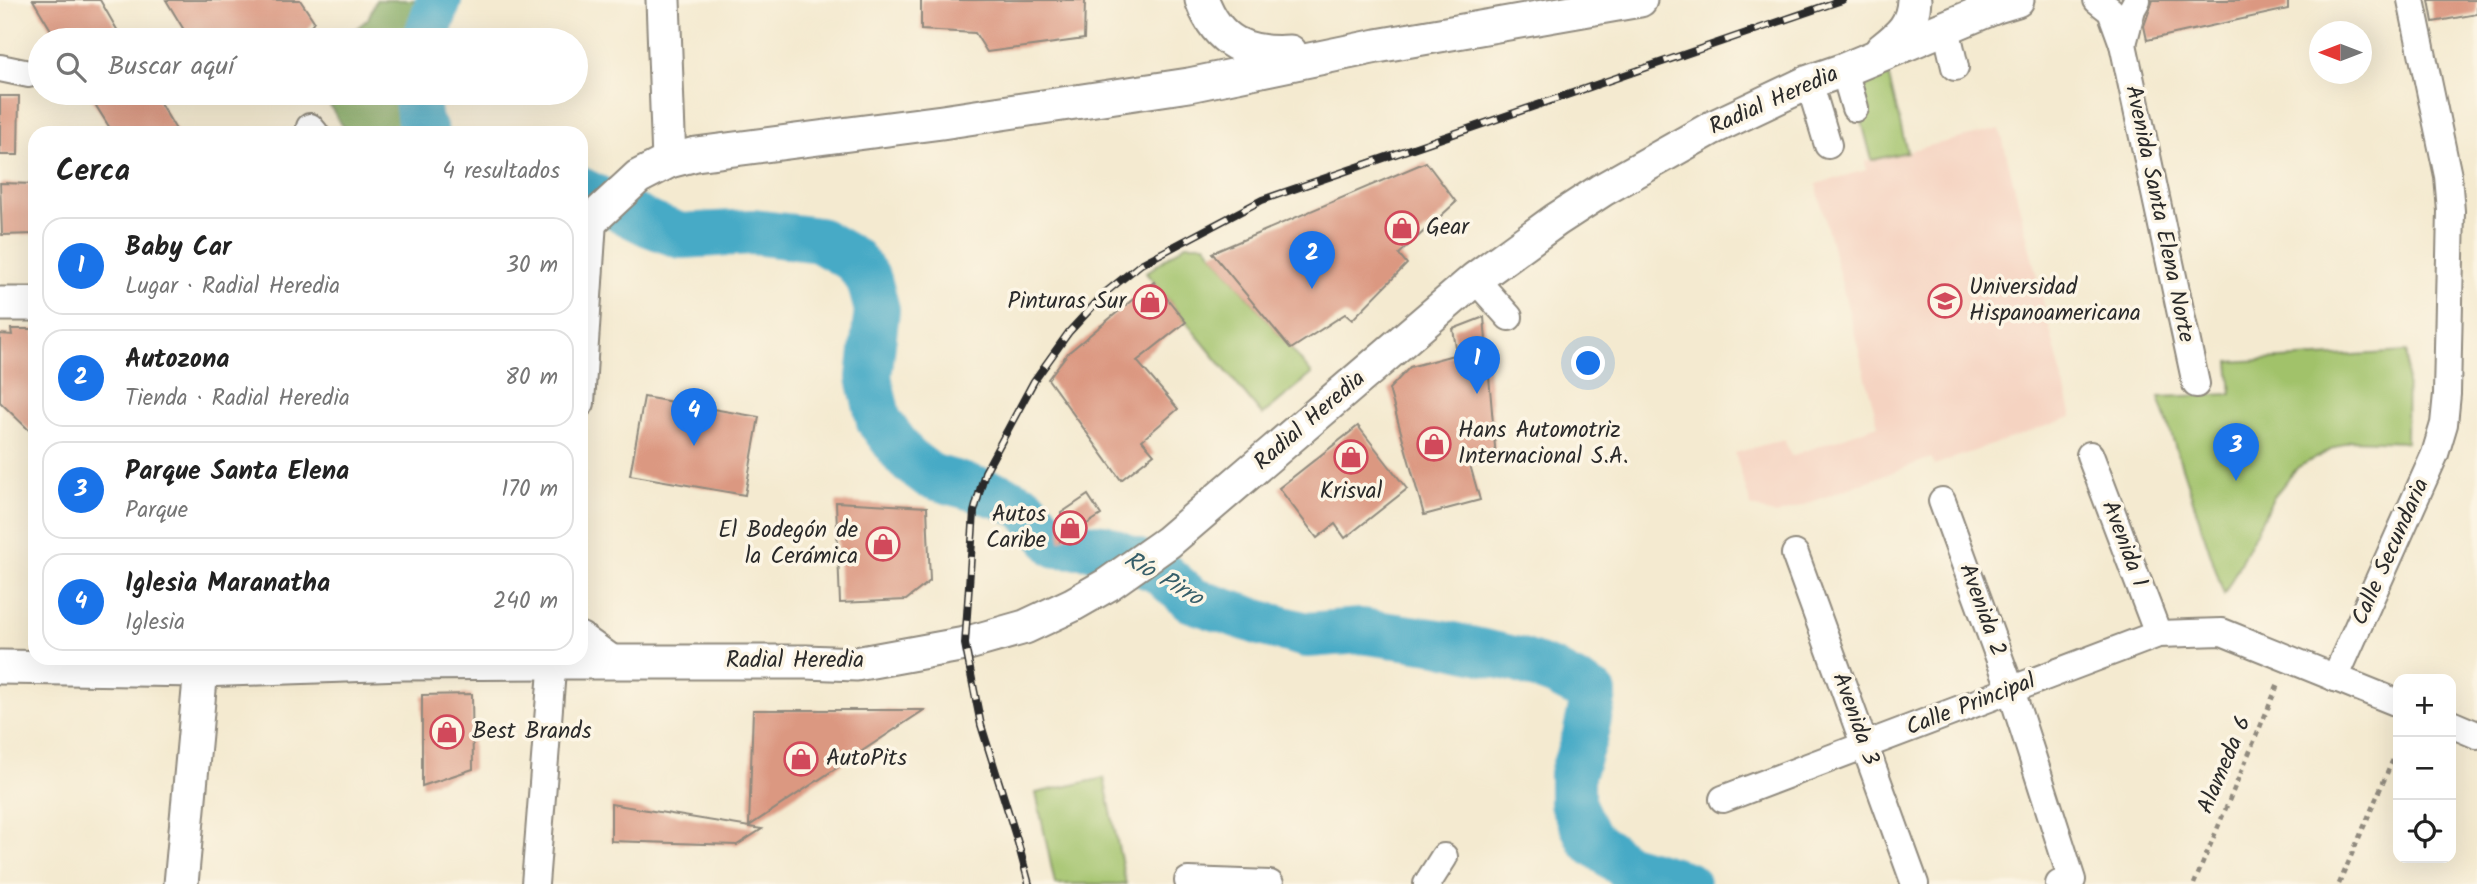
<!DOCTYPE html>
<html lang="es">
<head>
<meta charset="utf-8">
<style>
	:root { --surface:#fff; --page:#f2f2f2; --text:#222; --muted:#767676; --line:#e0e0e0; --accent:#1a73e8 }
	body { margin:0; font-family:Kalam,sans-serif; background:var(--page); color:var(--text) }
	.controls { position:absolute; right:21px; bottom:21px; display:grid; overflow:hidden; border-radius:14px; box-shadow:0 7px 28px #0002 }
	.controls button { width:63px; height:63px; display:grid; place-items:center; padding:0; border:0; border-bottom:2px solid var(--line); background:var(--surface); color:var(--text); font:35px sans-serif }
	.compass { position:absolute; left:2309px; top:21px; width:63px; height:63px; border-radius:50%; background:var(--surface); box-shadow:0 7px 28px #0002; rotate:270deg }
	.you { position:absolute; left:1589px; top:364px; width:24px; height:24px; margin:-18px; border:5px solid #fff; border-radius:50%; background:#1a73e8; box-shadow:0 0 0 10px #1a73e833 }
	.badge { display:grid; place-items:center; width:46px; height:46px; border-radius:50%; background:var(--accent); color:#fff; font-size:23px; font-weight:700 }
	.pin { position:absolute; translate:-50% -58px; filter:drop-shadow(0 2px 4px #0008) }
	.pin::after { content:''; position:absolute; top:37px; width:24px; height:21px; background:inherit; clip-path:polygon(0 0,100% 0,50% 100%) }
	.list { margin:0; padding:0; list-style:none }
	h2 { display:flex; justify-content:space-between; align-items:center; height:91px; margin:0; padding:0 28px; font-size:30px }
	h2 small { font-size:23px; font-weight:400; color:var(--muted) }
	.list li { display:grid; grid-template-columns:46px 1fr auto; gap:21px; align-items:center; box-sizing:border-box; height:98px; margin:0 14px 14px; padding:0 14px; border:2px solid var(--line); border-radius:21px }
	.list b { display:block; font-size:26px; white-space:nowrap }
	.list p { margin:0; font-size:23px; white-space:nowrap; color:var(--muted) }
	.list em { font-size:23px; font-style:normal; color:var(--muted) }
	.icon { flex:none; width:38px; height:38px; fill:none; stroke:currentColor; stroke-width:2; stroke-linecap:round; stroke-linejoin:round }
	.map { position:relative; flex:none; width:2477px; height:884px; overflow:hidden }
	.search { position:absolute; background:var(--surface); box-shadow:0 7px 28px #0002; left:28px; top:28px; width:560px; height:77px; display:flex; align-items:center; gap:18px; box-sizing:border-box; padding:0 24px; border-radius:38px; color:var(--muted); font-size:26px }
	.panel { position:absolute; background:var(--surface); box-shadow:0 7px 28px #0002; left:28px; top:126px; width:560px; height:539px; border-radius:21px }
	.map>svg:first-child { display:block }
	.built { fill:#f5d3c1 }
	.green { fill:#a1c26a; stroke:#66764a; stroke-width:2 }
	.forest { fill:#80a85e; stroke:#566a44; stroke-width:2 }
	.lines { fill:none; stroke-linecap:round; stroke-linejoin:round }
	.river { stroke:#47aac6; stroke-width:46 }
	.building { fill:#db9881 }
	.minor-casing { stroke:#908a7e; stroke-width:30 }
	.major-casing { stroke:#908a7e; stroke-width:37 }
	.path { stroke:#908a7e; stroke-width:4.5; stroke-dasharray:5 5; stroke-linecap:butt }
	.minor { stroke:#fff; stroke-width:26 }
	.major { stroke:#fff; stroke-width:33 }
	.rail-casing { stroke:#2b2b2b; stroke-width:8 }
	.rail { stroke:#fcf5e5; stroke-width:5; stroke-dasharray:16; stroke-linecap:butt }
	.labels { text-anchor:middle; dominant-baseline:central; stroke-width:7; stroke-linejoin:round; paint-order:stroke }
	.street-label { font-size:23px; fill:#2b2b2b; stroke:#fcf5e5 }
	.poi-label { font-size:23px; fill:#2b2b2b; stroke:#fcf5e5; text-anchor:start }
	.water-label { font-size:24px; font-style:italic; fill:#365e69; stroke:#fcf5e5 }
</style>
</head>
<body>
<div class="map">
<svg width="2477" height="884" viewBox="0 0 2477 884">
	<rect width="100%" height="100%" fill="#fcf5e5"/>
	<filter id="ink" filterUnits="userSpaceOnUse"><feTurbulence type="fractalNoise" baseFrequency=".0143" numOctaves="2"/><feDisplacementMap in="SourceGraphic" scale="14" xChannelSelector="R" yChannelSelector="G"/><feConvolveMatrix kernelMatrix="1 2 1 2 8 2 1 2 1" color-interpolation-filters="sRGB"/></filter>
	<filter id="wash" filterUnits="userSpaceOnUse"><feTurbulence type="fractalNoise" baseFrequency=".00686" numOctaves="4" result="noise"/><feDisplacementMap in="SourceGraphic" scale="28" xChannelSelector="R" yChannelSelector="G"/><feGaussianBlur stdDeviation="1.57" result="paint"/><feColorMatrix in="noise" values="0 0 0 0 0 0 0 0 0 0 0 0 0 0 0 0 0 1.4 0 .05"/><feComposite in="paint" operator="in"/></filter>
	<g filter="url(#wash)">
		<rect width="100%" height="100%" fill="#f4ead0"/>
		<path class="built" d="M 2000,129 L 2072,417 L 1934,465 L 1931,458 L 1776,515 L 1751,506 L 1735,453 L 1784,439 L 1791,456 L 1878,425 L 1816,184 L 1866,170 L 1865,161 Z"/>
		<g class="green">
			<path d="M 1888,74 L 1907,152 L 1872,160 L 1852,84 Z"/>
			<path d="M 1186,244 L 1205,244 L 1312,374 L 1262,415 L 1146,273 Z"/>
			<path d="M 2407,352 L 2406,442 L 2350,440 L 2298,467 L 2274,496 L 2224,595 L 2159,397 L 2232,394 L 2229,362 Z"/>
			<path d="M 1104,778 L 1126,884 L 1055,884 L 1036,793 Z"/>
		</g>
		<g class="forest">
			<path d="M 376,0 L 439,0 L 425,40 L 342,40 L 368,19 Z"/>
			<path d="M 322,93 L 416,93 L 420,123 L 426,133 L 347,133 Z"/>
		</g>
		<g class="lines">
			<g class="river">
				<path d="M 425,40 L 439,0"/>
				<path d="M 416,93 L 420,123 L 426,133"/>
				<path d="M 581,190 L 649,224 L 681,236 L 753,232 L 819,240 L 854,260 L 869,280 L 877,310 L 869,377 L 879,421 L 906,458 L 930,476 L 1000,496 L 1025,507 L 1057,545 L 1103,547 L 1159,571 L 1192,600 L 1264,624 L 1307,635 L 1361,631 L 1439,642 L 1518,660 L 1554,673 L 1594,694 L 1585,736 L 1572,774 L 1572,803 L 1589,839 L 1625,866 L 1687,884"/>
			</g>
		</g>
		<g id="blocks">
			<g class="building">
				<path d="M 33,0 L 100,0 L 123,40 L 57,40 Z"/>
				<path d="M 166,0 L 300,0 L 314,21 L 302,40 L 190,40 Z"/>
				<path d="M 921,0 L 1085,0 L 1084,39 L 987,52 L 975,33 L 921,30 Z"/>
				<path d="M 2153,0 L 2288,0 L 2288,9 L 2147,40 L 2144,26 Z"/>
				<path d="M 2429,0 L 2477,0 L 2477,14 L 2433,22 Z"/>
				<path d="M 88,93 L 154,93 L 178,133 L 113,133 Z"/>
				<path d="M 0,96 L 19,96 L 18,155 L 0,155 Z"/>
				<path d="M 1426,162 L 1456,202 L 1399,254 L 1407,264 L 1352,320 L 1345,314 L 1291,349 L 1212,253 Z"/>
				<path d="M 0,183 L 35,184 L 35,234 L 2,235 Z"/>
				<path d="M 1154,282 L 1186,322 L 1137,361 L 1178,409 L 1142,440 L 1154,454 L 1121,480 L 1048,379 L 1068,353 Z"/>
				<path d="M 1484,317 L 1496,459 L 1470,465 L 1480,500 L 1424,515 L 1389,389 L 1410,367 L 1457,354 L 1453,329 Z"/>
				<path d="M 11,329 L 35,329 L 35,436 L 0,402 L 0,334 L 12,335 Z"/>
				<path d="M 644,397 L 759,417 L 745,495 L 630,475 Z"/>
				<path d="M 1358,426 L 1407,489 L 1345,538 L 1335,524 L 1317,538 L 1279,488 Z"/>
				<path d="M 1088,495 L 1101,515 L 1060,541 L 1061,513 Z"/>
				<path d="M 836,502 L 927,507 L 930,581 L 906,600 L 840,603 Z"/>
				<path d="M 472,694 L 473,769 L 422,786 L 422,695 Z"/>
				<path d="M 753,710 L 924,710 L 749,826 Z"/>
				<path d="M 611,804 L 762,829 L 737,845 L 611,841 Z"/>
			</g>
		</g>
	</g>
	<g filter="url(#ink)">
		<use href="#blocks" fill-opacity="0" stroke="#908a7e" stroke-width="2"/>
		<g class="lines">
			<defs>
				<g id="minor">
					<path d="M 2097,0 L 2111,11 L 2123,44 L 2196,384"/>
					<path d="M 1946,28 L 1955,67"/>
					<path d="M 2123,44 L 2132,9 L 2137,0"/>
					<path d="M 0,68 L 29,74"/>
					<path d="M 1844,70 L 1855,108"/>
					<path d="M 1809,82 L 1828,145"/>
					<path d="M 310,127 L 315,133"/>
					<path d="M 1475,279 L 1509,317"/>
					<path d="M 581,403 L 593,221"/>
					<path d="M 2090,455 L 2158,634"/>
					<path d="M 1942,501 L 2011,690 L 2072,880 L 2059,884"/>
					<path d="M 1795,554 L 1915,884"/>
					<path d="M 581,636 L 617,662"/>
					<path d="M 2335,678 L 2435,454 L 2444,424 L 2447,394 L 2451,211 L 2448,176 L 2411,0"/>
					<path d="M 2451,724 L 2477,735"/>
					<path d="M 1723,799 L 2158,634 L 2222,632 L 2398,703"/>
					<path d="M 1188,881 L 1270,884"/>
					<path d="M 535,884 L 553,658"/>
					<path d="M 1427,884 L 1444,857"/>
				</g>
				<g id="major">
					<path d="M 663,0 L 669,161"/>
					<path d="M 1202,0 C 1218,43 1246,55 1290,52"/>
					<path d="M 1882,50 C 1901,35 1913,25 1914,0"/>
					<path d="M 581,230 L 638,177 L 669,161 L 696,154 L 942,122 L 1189,85 L 1377,46 L 1640,0"/>
					<path d="M 0,304 L 35,304"/>
					<path d="M 0,667 L 201,670 L 403,663 L 552,662 L 806,662 L 856,664 L 965,644 L 1025,627 L 1072,605 L 1107,585 L 1168,542 L 1475,279 L 1556,220 L 1602,190 L 1712,128 L 1809,82 L 1844,70 L 1997,6 L 2017,0"/>
					<path d="M 181,884 L 202,658"/>
				</g>
			</defs>
			<use href="#minor" class="minor-casing"/>
			<use href="#major" class="major-casing"/>
			<g class="path">
				<path d="M 2194,884 L 2279,682"/>
				<path d="M 2339,884 L 2398,748"/>
			</g>
			<use href="#minor" class="minor"/>
			<use href="#major" class="major"/>
			<defs>
				<path id="rail" d="M 1029,884 L 1018,843 L 981,725 L 965,644 L 974,512 L 985,472 L 1034,381 L 1069,332 L 1106,292 L 1141,264 L 1262,200 L 1842,0"/>
			</defs>
			<use href="#rail" class="rail-casing"/>
			<use href="#rail" class="rail"/>
		</g>
	</g>
	<defs>
		<symbol id="shop-ring" viewBox="-11 -11 22 22"><circle r="9.5" fill="#fcf5e5" stroke="#d1495b" stroke-width="1.5"/><path d="M-5-2.5h2.3a2.7 3.5 0 0 1 5.4 0H5L5.5 6h-11ZM-1.5-2.5h3a1.5 2.3 0 0 0-3 0Z" fill="#d1495b"/></symbol>
		<symbol id="university-ring" viewBox="-11 -11 22 22"><circle r="9.5" fill="#fcf5e5" stroke="#d1495b" stroke-width="1.5"/><path d="M0-5L7-2L0 1L-7-2ZM-4 1L0 2.5L4 1V4Q0 6-4 4Z" fill="#d1495b"/></symbol>
	</defs>
	<g fill-rule="evenodd">
		<use href="#shop-ring" x="1383" y="209" width="38" height="38"/>
		<use href="#university-ring" x="1926" y="282" width="38" height="38"/>
		<use href="#shop-ring" x="1131" y="283" width="38" height="38"/>
		<use href="#shop-ring" x="1415" y="425" width="38" height="38"/>
		<use href="#shop-ring" x="1332" y="438" width="38" height="38"/>
		<use href="#shop-ring" x="1051" y="509" width="38" height="38"/>
		<use href="#shop-ring" x="864" y="525" width="38" height="38"/>
		<use href="#shop-ring" x="428" y="713" width="38" height="38"/>
		<use href="#shop-ring" x="782" y="740" width="38" height="38"/>
	</g>
	<g class="labels">
		<g class="street-label">
			<text transform="translate(1774 101) rotate(-24)">Radial Heredia</text>
			<text transform="translate(2159 214) rotate(78)">Avenida Santa Elena Norte</text>
			<text transform="translate(1310 421) rotate(-41)">Radial Heredia</text>
			<text transform="translate(2124 544) rotate(69)">Avenida 1</text>
			<text transform="translate(2391 552) rotate(-66)">Calle Secundaria</text>
			<text transform="translate(1982 610) rotate(70)">Avenida 2</text>
			<text x="795" y="661">Radial Heredia</text>
			<text transform="translate(1971 705) rotate(-21)">Calle Principal</text>
			<text transform="translate(1855 719) rotate(70)">Avenida 3</text>
			<text transform="translate(2225 765) rotate(-67)">Alameda 6</text>
		</g>
		<g class="poi-label">
			<text x="1426" y="228">Gear</text>
			<text x="1969" y="288">Universidad<tspan x="1969" dy="26">Hispanoamericana</tspan></text>
			<text x="1126" y="302" text-anchor="end">Pinturas Sur</text>
			<text x="1458" y="431">Hans Automotriz<tspan x="1458" dy="26">Internacional S.A.</tspan></text>
			<text x="1351" y="492" text-anchor="middle">Krisval</text>
			<text x="1046" y="515" text-anchor="end">Autos<tspan x="1046" dy="26">Caribe</tspan></text>
			<text x="858" y="531" text-anchor="end">El Bodegón de<tspan x="858" dy="26">la Cerámica</tspan></text>
			<text x="472" y="732">Best Brands</text>
			<text x="826" y="759">AutoPits</text>
		</g>
		<g class="water-label">
			<text transform="translate(1163 579) rotate(30)">Río Pirro</text>
		</g>
	</g>
</svg>
<div class="controls">
<button>+</button>
<button>−</button>
<button><svg class="icon" aria-label="locate" viewBox="0 0 24 24"><circle cx="12" cy="12" r="6"/><path d="M12 2v4M12 18v4M2 12h4M18 12h4"/></svg></button>
</div>
<svg class="compass" viewBox="-18 -18 36 36"><path d="M0-13l5 13h-10z" fill="#e53935"/><path d="M0 13l5-13h-10z" fill="#767676"/></svg>
<div class="you"></div>
<div class="pin badge" style="left:1477px;top:394px">1</div>
<div class="pin badge" style="left:1312px;top:289px">2</div>
<div class="pin badge" style="left:2236px;top:481px">3</div>
<div class="pin badge" style="left:694px;top:446px">4</div>
<div class="search"><svg class="icon" aria-label="search" viewBox="0 0 24 24"><circle cx="10" cy="10" r="6"/><path d="M15 15l6 6"/></svg>Buscar aquí</div>
<section class="panel">
<h2>Cerca<small>4 resultados</small></h2>
<ul class="list">
<li><span class="badge">1</span><div><b>Baby Car</b><p>Lugar · Radial Heredia</p></div><em>30 m</em></li>
<li><span class="badge">2</span><div><b>Autozona</b><p>Tienda · Radial Heredia</p></div><em>80 m</em></li>
<li><span class="badge">3</span><div><b>Parque Santa Elena</b><p>Parque</p></div><em>170 m</em></li>
<li><span class="badge">4</span><div><b>Iglesia Maranatha</b><p>Iglesia</p></div><em>240 m</em></li>
</ul>
</section>
</div>
</body>
</html>
